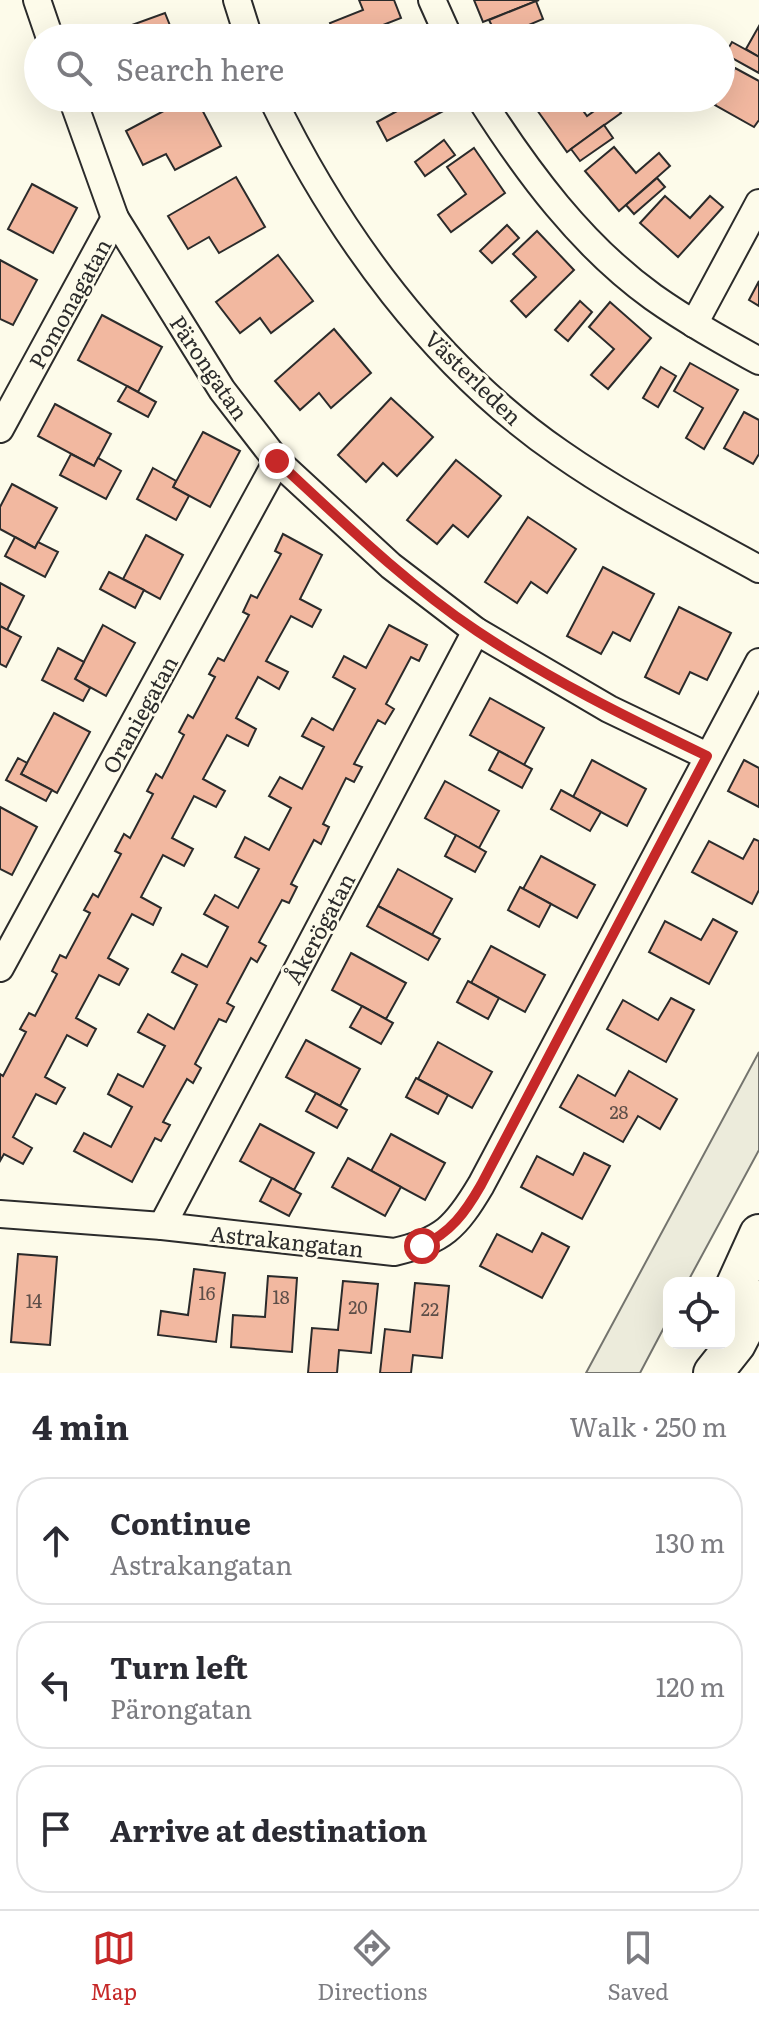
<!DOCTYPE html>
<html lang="en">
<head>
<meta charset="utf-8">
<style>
	:root { --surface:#fff; --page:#f2f2f3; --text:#2b2b33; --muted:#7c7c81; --line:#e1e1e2; --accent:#c62828 }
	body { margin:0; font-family:Literata,serif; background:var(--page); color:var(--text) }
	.controls { position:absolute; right:24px; bottom:24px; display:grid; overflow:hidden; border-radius:16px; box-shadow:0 8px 32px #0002 }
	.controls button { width:72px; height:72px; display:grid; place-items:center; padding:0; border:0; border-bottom:2px solid var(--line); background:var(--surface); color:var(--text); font:40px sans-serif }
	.stop { position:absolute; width:24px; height:24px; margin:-18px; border:6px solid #c62828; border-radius:50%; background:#fff }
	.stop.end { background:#c62828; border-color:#fff; box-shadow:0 2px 8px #0008 }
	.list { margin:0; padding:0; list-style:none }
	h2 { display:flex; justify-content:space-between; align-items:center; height:104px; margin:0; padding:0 32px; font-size:34px }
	h2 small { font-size:26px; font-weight:400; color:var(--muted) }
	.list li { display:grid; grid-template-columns:52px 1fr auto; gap:24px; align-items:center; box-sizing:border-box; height:128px; margin:0 16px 16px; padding:0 16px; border:2px solid var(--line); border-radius:32px }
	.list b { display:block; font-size:30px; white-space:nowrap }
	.list p { margin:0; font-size:26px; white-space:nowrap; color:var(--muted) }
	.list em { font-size:26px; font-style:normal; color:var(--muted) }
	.icon { flex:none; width:44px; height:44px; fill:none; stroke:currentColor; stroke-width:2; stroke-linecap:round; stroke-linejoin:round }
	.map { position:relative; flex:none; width:759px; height:1373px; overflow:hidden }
	.search { position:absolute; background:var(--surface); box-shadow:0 8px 32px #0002; left:24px; right:24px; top:24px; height:88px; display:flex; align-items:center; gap:20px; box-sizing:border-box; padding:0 28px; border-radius:44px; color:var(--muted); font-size:30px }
	.sheet { height:536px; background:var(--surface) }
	nav { display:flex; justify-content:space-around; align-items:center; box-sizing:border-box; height:112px; border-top:2px solid var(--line); background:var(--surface); font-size:22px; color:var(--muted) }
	nav a { display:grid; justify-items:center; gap:4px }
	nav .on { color:var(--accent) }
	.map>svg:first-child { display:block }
	.green { fill:#ecebdb; stroke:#74746e; stroke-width:2 }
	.building { fill:#f2b8a0; stroke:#2b2b2b; stroke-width:2 }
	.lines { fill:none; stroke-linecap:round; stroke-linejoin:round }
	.street-casing { stroke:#2b2b2b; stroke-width:30 }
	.secondary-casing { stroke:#2b2b2b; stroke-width:42 }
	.street { stroke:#fdfbea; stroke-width:26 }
	.secondary { stroke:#fdfbea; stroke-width:38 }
	.route { stroke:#c62828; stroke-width:10 }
	.labels { text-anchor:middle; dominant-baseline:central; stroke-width:6; stroke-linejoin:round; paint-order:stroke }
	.number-label { font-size:18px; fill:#5d4e48 }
	.street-label { font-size:22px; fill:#2b2b2b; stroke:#fdfbea }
</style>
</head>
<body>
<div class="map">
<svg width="759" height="1373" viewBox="0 0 759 1373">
	<rect width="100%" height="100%" fill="#fdfbea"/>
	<path class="green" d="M 759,1052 L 759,1150 L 687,1283 L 669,1283 L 669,1318 L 640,1373 L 586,1373 Z"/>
	<g class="building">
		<path d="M 359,0 L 394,0 L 401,18 L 350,38 L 336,38 L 330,23 L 363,10 Z"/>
		<path d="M 474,0 L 539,0 L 483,22 Z"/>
		<path d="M 536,1 L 543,19 L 498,38 L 489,20 Z"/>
		<path d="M 165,13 L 175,38 L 96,38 Z"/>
		<path d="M 529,26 L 535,38 L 505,38 Z"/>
		<path d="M 759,26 L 759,57 L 746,49 Z"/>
		<path d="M 732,42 L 759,57 L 759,73 L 725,54 Z"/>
		<path d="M 735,68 L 759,81 L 759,120 L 754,127 L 715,105 Z"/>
		<path d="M 188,98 L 196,98 L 221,146 L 175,170 L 166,154 L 143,165 L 126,131 Z"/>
		<path d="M 404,98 L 441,98 L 447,109 L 387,141 L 377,122 L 408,105 Z"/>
		<path d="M 553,98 L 574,98 L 587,116 L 611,99 L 621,113 L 567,152 L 537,110 Z"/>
		<path d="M 604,125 L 613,138 L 580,161 L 571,149 Z"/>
		<path d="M 444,140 L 455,155 L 425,176 L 415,162 Z"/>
		<path d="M 614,147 L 636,173 L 659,153 L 670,166 L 619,211 L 585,171 Z"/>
		<path d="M 474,148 L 505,193 L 451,232 L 438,215 L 466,194 L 447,167 Z"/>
		<path d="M 236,177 L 265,227 L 219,253 L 209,237 L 188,249 L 168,216 Z"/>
		<path d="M 657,178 L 665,187 L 634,214 L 626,205 Z"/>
		<path d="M 32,184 L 77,208 L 53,253 L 8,229 Z"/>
		<path d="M 665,196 L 690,218 L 710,196 L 723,207 L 678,257 L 640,223 Z"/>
		<path d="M 507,225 L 519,238 L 492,263 L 480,251 Z"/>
		<path d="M 537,231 L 574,270 L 526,317 L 511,301 L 536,277 L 513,254 Z"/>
		<path d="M 278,255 L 313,301 L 271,333 L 260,318 L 240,333 L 216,302 Z"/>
		<path d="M 0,260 L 37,280 L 13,325 L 0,319 Z"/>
		<path d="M 759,281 L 759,306 L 749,300 Z"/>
		<path d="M 580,301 L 592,312 L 568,341 L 555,330 Z"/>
		<path d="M 610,302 L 651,338 L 608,389 L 591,375 L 614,349 L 589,327 Z"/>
		<path d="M 102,315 L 162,347 L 138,392 L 78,360 Z"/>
		<path d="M 334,329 L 371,373 L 331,408 L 319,393 L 300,410 L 275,381 Z"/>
		<path d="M 690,363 L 738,390 L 704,449 L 686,438 L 703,408 L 674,391 Z"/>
		<path d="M 661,367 L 676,376 L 658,407 L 643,398 Z"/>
		<path d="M 127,386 L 156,402 L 148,417 L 118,401 Z"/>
		<path d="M 391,398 L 433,437 L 397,476 L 383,463 L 366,482 L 338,455 Z"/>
		<path d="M 55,404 L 111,434 L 94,466 L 38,436 Z"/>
		<path d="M 744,412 L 759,420 L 759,454 L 753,464 L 724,448 Z"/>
		<path d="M 203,432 L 240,451 L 210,507 L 173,487 Z"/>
		<path d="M 71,454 L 94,466 L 98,458 L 121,471 L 106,499 L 60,475 Z"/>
		<path d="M 456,460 L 501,496 L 468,537 L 453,525 L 437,544 L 407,520 Z"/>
		<path d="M 153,468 L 176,481 L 173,487 L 189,496 L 176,520 L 137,499 Z"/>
		<path d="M 12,484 L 57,508 L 35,548 L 0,529 L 0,507 Z"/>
		<path d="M 528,517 L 576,549 L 547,593 L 531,582 L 517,603 L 485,582 Z"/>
		<path d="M 283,534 L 322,555 L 300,599 L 321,610 L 312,627 L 291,616 L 266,661 L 288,672 L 279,689 L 258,677 L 236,718 L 256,729 L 248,746 L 227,735 L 203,779 L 225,791 L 216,807 L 194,796 L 172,838 L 193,849 L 184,866 L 163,855 L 141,897 L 161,908 L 153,925 L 132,914 L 108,958 L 128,969 L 119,985 L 99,975 L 76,1018 L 96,1029 L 87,1046 L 67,1035 L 45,1077 L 65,1088 L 56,1104 L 36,1094 L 13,1137 L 32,1148 L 23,1164 L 4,1154 L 0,1161 L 0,1074 L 3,1076 L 26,1032 L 20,1029 L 29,1013 L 35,1016 L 57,974 L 52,971 L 60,955 L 66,958 L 90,913 L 84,910 L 93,894 L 98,897 L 121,854 L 115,851 L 124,834 L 130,838 L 153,794 L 147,791 L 156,774 L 162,778 L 184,735 L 179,732 L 188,715 L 193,718 L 215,677 L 209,674 L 218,658 L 224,661 L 249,615 L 243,612 L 251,595 L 257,598 L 281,554 L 275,551 Z"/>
		<path d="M 146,535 L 183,555 L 160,599 L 123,579 Z"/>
		<path d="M 15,537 L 35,548 L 38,542 L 58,552 L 45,577 L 5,556 Z"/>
		<path d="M 603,567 L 654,594 L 630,641 L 613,632 L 601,654 L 567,636 Z"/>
		<path d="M 109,572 L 144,590 L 135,608 L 100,589 Z"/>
		<path d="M 0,583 L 24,596 L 7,630 L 0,626 Z"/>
		<path d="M 679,607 L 731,633 L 707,680 L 690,672 L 679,694 L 645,677 Z"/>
		<path d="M 103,625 L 135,643 L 106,696 L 75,679 Z"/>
		<path d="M 389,625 L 427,645 L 419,661 L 411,657 L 386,704 L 394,709 L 385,724 L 378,720 L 354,764 L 362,767 L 354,782 L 346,778 L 323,824 L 329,827 L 321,844 L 314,840 L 291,884 L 297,887 L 289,903 L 282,900 L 259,942 L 266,946 L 257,962 L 251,958 L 227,1003 L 234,1007 L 226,1022 L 219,1019 L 195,1064 L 201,1068 L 193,1083 L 187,1079 L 163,1122 L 170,1125 L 161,1141 L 155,1138 L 132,1182 L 74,1151 L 84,1133 L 111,1147 L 132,1107 L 108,1094 L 118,1074 L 143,1087 L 165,1046 L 138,1032 L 148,1014 L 174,1029 L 197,985 L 172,972 L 182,954 L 207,967 L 228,927 L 204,914 L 215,895 L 238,908 L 259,869 L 235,857 L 245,837 L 269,850 L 291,808 L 269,796 L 280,777 L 302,789 L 324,747 L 302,736 L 312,718 L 333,730 L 355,689 L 333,677 L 344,656 L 366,668 Z"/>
		<path d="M 0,626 L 21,637 L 6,667 L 0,664 Z"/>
		<path d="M 58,648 L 84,662 L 75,679 L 90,688 L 83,701 L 42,680 Z"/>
		<path d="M 490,698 L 544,728 L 524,765 L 470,735 Z"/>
		<path d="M 54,713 L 90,732 L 57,793 L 21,774 Z"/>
		<path d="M 499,751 L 532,769 L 522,788 L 489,770 Z"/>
		<path d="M 18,758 L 27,763 L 21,774 L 52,790 L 46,801 L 6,780 Z"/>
		<path d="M 592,760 L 646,789 L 627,826 L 573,797 Z"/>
		<path d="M 744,760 L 759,768 L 759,807 L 728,791 Z"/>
		<path d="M 445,781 L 499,811 L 479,848 L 425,818 Z"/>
		<path d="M 561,790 L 601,812 L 590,831 L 551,809 Z"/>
		<path d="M 0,807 L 37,827 L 12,875 L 0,869 Z"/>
		<path d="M 456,835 L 486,852 L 475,872 L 445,856 Z"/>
		<path d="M 754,839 L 759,841 L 759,890 L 752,904 L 692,872 L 709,841 L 743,859 Z"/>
		<path d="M 541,856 L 595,885 L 577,918 L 523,889 Z"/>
		<path d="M 398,869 L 452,899 L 432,935 L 378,906 Z"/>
		<path d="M 520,887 L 551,904 L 539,927 L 508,910 Z"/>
		<path d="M 378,906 L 440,939 L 428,960 L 367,926 Z"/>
		<path d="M 713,919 L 737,932 L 709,984 L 649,952 L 665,921 L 701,940 Z"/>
		<path d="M 491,946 L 545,975 L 525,1012 L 471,983 Z"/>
		<path d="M 351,953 L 406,983 L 386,1019 L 332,990 Z"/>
		<path d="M 468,981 L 499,998 L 488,1019 L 457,1002 Z"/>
		<path d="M 671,998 L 694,1010 L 666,1062 L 607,1029 L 623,1000 L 658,1020 Z"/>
		<path d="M 362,1006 L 393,1023 L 381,1044 L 350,1027 Z"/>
		<path d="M 306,1040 L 360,1069 L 340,1106 L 286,1077 Z"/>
		<path d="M 438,1042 L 492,1072 L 472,1108 L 418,1079 Z"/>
		<path d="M 629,1071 L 677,1099 L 660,1129 L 638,1116 L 623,1142 L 560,1107 L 578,1075 L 615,1096 Z"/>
		<path d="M 416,1078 L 448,1095 L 438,1114 L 406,1097 Z"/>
		<path d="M 316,1093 L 347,1110 L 337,1128 L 306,1111 Z"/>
		<path d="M 260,1124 L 314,1153 L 294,1190 L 240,1161 Z"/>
		<path d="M 391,1134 L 445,1163 L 425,1200 L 371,1171 Z"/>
		<path d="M 584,1153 L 610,1166 L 582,1219 L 521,1187 L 537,1156 L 573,1175 Z"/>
		<path d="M 348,1158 L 401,1187 L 385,1216 L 332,1187 Z"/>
		<path d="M 272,1178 L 301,1194 L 289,1216 L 260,1201 Z"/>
		<path d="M 542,1233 L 569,1247 L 542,1298 L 480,1266 L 497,1234 L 532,1252 Z"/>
		<path d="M 18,1254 L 57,1257 L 50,1345 L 11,1342 Z"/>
		<path d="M 194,1269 L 225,1273 L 216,1342 L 158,1335 L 161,1311 L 188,1315 Z"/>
		<path d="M 268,1276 L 297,1278 L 292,1352 L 231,1347 L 233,1315 L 265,1317 Z"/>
		<path d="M 343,1281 L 378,1284 L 371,1353 L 339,1350 L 337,1373 L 308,1373 L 312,1328 L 338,1330 Z"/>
		<path d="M 415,1283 L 449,1286 L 442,1358 L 413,1355 L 411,1373 L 380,1373 L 385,1329 L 410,1332 Z"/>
	</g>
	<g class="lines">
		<defs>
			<g id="street">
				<path d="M 37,0 L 50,38"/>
				<path d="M 237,0 L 249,38"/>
				<path d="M 432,0 L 449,38"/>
				<path d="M 72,98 L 115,218 L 222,390 L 277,461 L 391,566 L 476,631 L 609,709 L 707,756"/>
				<path d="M 272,98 C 338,234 434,366 560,453 C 623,497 692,532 759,569"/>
				<path d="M 480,98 C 527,172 581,245 653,297 C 687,321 723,341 759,361"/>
				<path d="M 694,324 L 759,203"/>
				<path d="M 0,429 L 115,218"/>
				<path d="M 0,968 L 277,461"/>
				<path d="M 0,1214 L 162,1226 L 394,1252 C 443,1241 456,1227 481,1185 L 759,662"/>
				<path d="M 162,1226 L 476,631"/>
			</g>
			<g id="secondary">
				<path d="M 729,1300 L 759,1234"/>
				<path d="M 713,1373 L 736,1344 L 759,1300"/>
			</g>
		</defs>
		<use href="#street" class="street-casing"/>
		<use href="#secondary" class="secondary-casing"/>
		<use href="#street" class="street"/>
		<use href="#secondary" class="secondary"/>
	</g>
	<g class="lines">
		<path class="route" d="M 277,461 C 341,520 404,582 477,631 C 549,679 628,718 707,756 L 481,1185 C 465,1213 451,1232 422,1246"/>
	</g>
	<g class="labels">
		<g class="number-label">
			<text x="619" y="1111">28</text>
			<text x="207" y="1292">16</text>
			<text x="281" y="1296">18</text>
			<text x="34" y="1300">14</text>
			<text x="358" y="1306">20</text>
			<text x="430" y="1308">22</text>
		</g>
		<g class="street-label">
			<text transform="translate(69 303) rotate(-61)">Pomonagatan</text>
			<text transform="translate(210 367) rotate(56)">Pärongatan</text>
			<text transform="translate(474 377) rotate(44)">Västerleden</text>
			<text transform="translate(139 714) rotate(-61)">Oraniegatan</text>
			<text transform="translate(319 928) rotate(-62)">Åkerögatan</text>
			<text transform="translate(287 1240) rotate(6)">Astrakangatan</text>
		</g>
	</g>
</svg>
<div class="controls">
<button><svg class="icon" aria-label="locate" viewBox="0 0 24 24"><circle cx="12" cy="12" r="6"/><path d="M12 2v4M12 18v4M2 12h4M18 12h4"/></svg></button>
</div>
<div class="stop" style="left:422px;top:1246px"></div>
<div class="stop end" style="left:277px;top:461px"></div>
<div class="search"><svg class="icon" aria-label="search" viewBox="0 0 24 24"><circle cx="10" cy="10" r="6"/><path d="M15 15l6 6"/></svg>Search here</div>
</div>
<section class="sheet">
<h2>4 min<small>Walk · 250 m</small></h2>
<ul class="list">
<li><svg class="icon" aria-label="ahead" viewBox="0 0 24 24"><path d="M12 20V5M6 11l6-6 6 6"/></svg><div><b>Continue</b><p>Astrakangatan</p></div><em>130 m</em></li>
<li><svg class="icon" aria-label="left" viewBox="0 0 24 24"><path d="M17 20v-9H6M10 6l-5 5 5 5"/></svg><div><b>Turn left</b><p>Pärongatan</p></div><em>120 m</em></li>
<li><svg class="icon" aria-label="arrive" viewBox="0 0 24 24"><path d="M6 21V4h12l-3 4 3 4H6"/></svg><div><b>Arrive at destination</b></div></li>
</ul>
</section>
<nav>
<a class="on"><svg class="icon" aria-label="map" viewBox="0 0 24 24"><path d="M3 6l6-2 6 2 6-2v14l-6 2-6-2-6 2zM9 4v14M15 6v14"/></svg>Map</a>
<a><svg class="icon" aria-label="directions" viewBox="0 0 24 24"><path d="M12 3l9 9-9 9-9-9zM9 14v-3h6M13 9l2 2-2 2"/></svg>Directions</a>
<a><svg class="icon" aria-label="saved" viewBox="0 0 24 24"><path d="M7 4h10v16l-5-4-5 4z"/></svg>Saved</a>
</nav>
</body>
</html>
